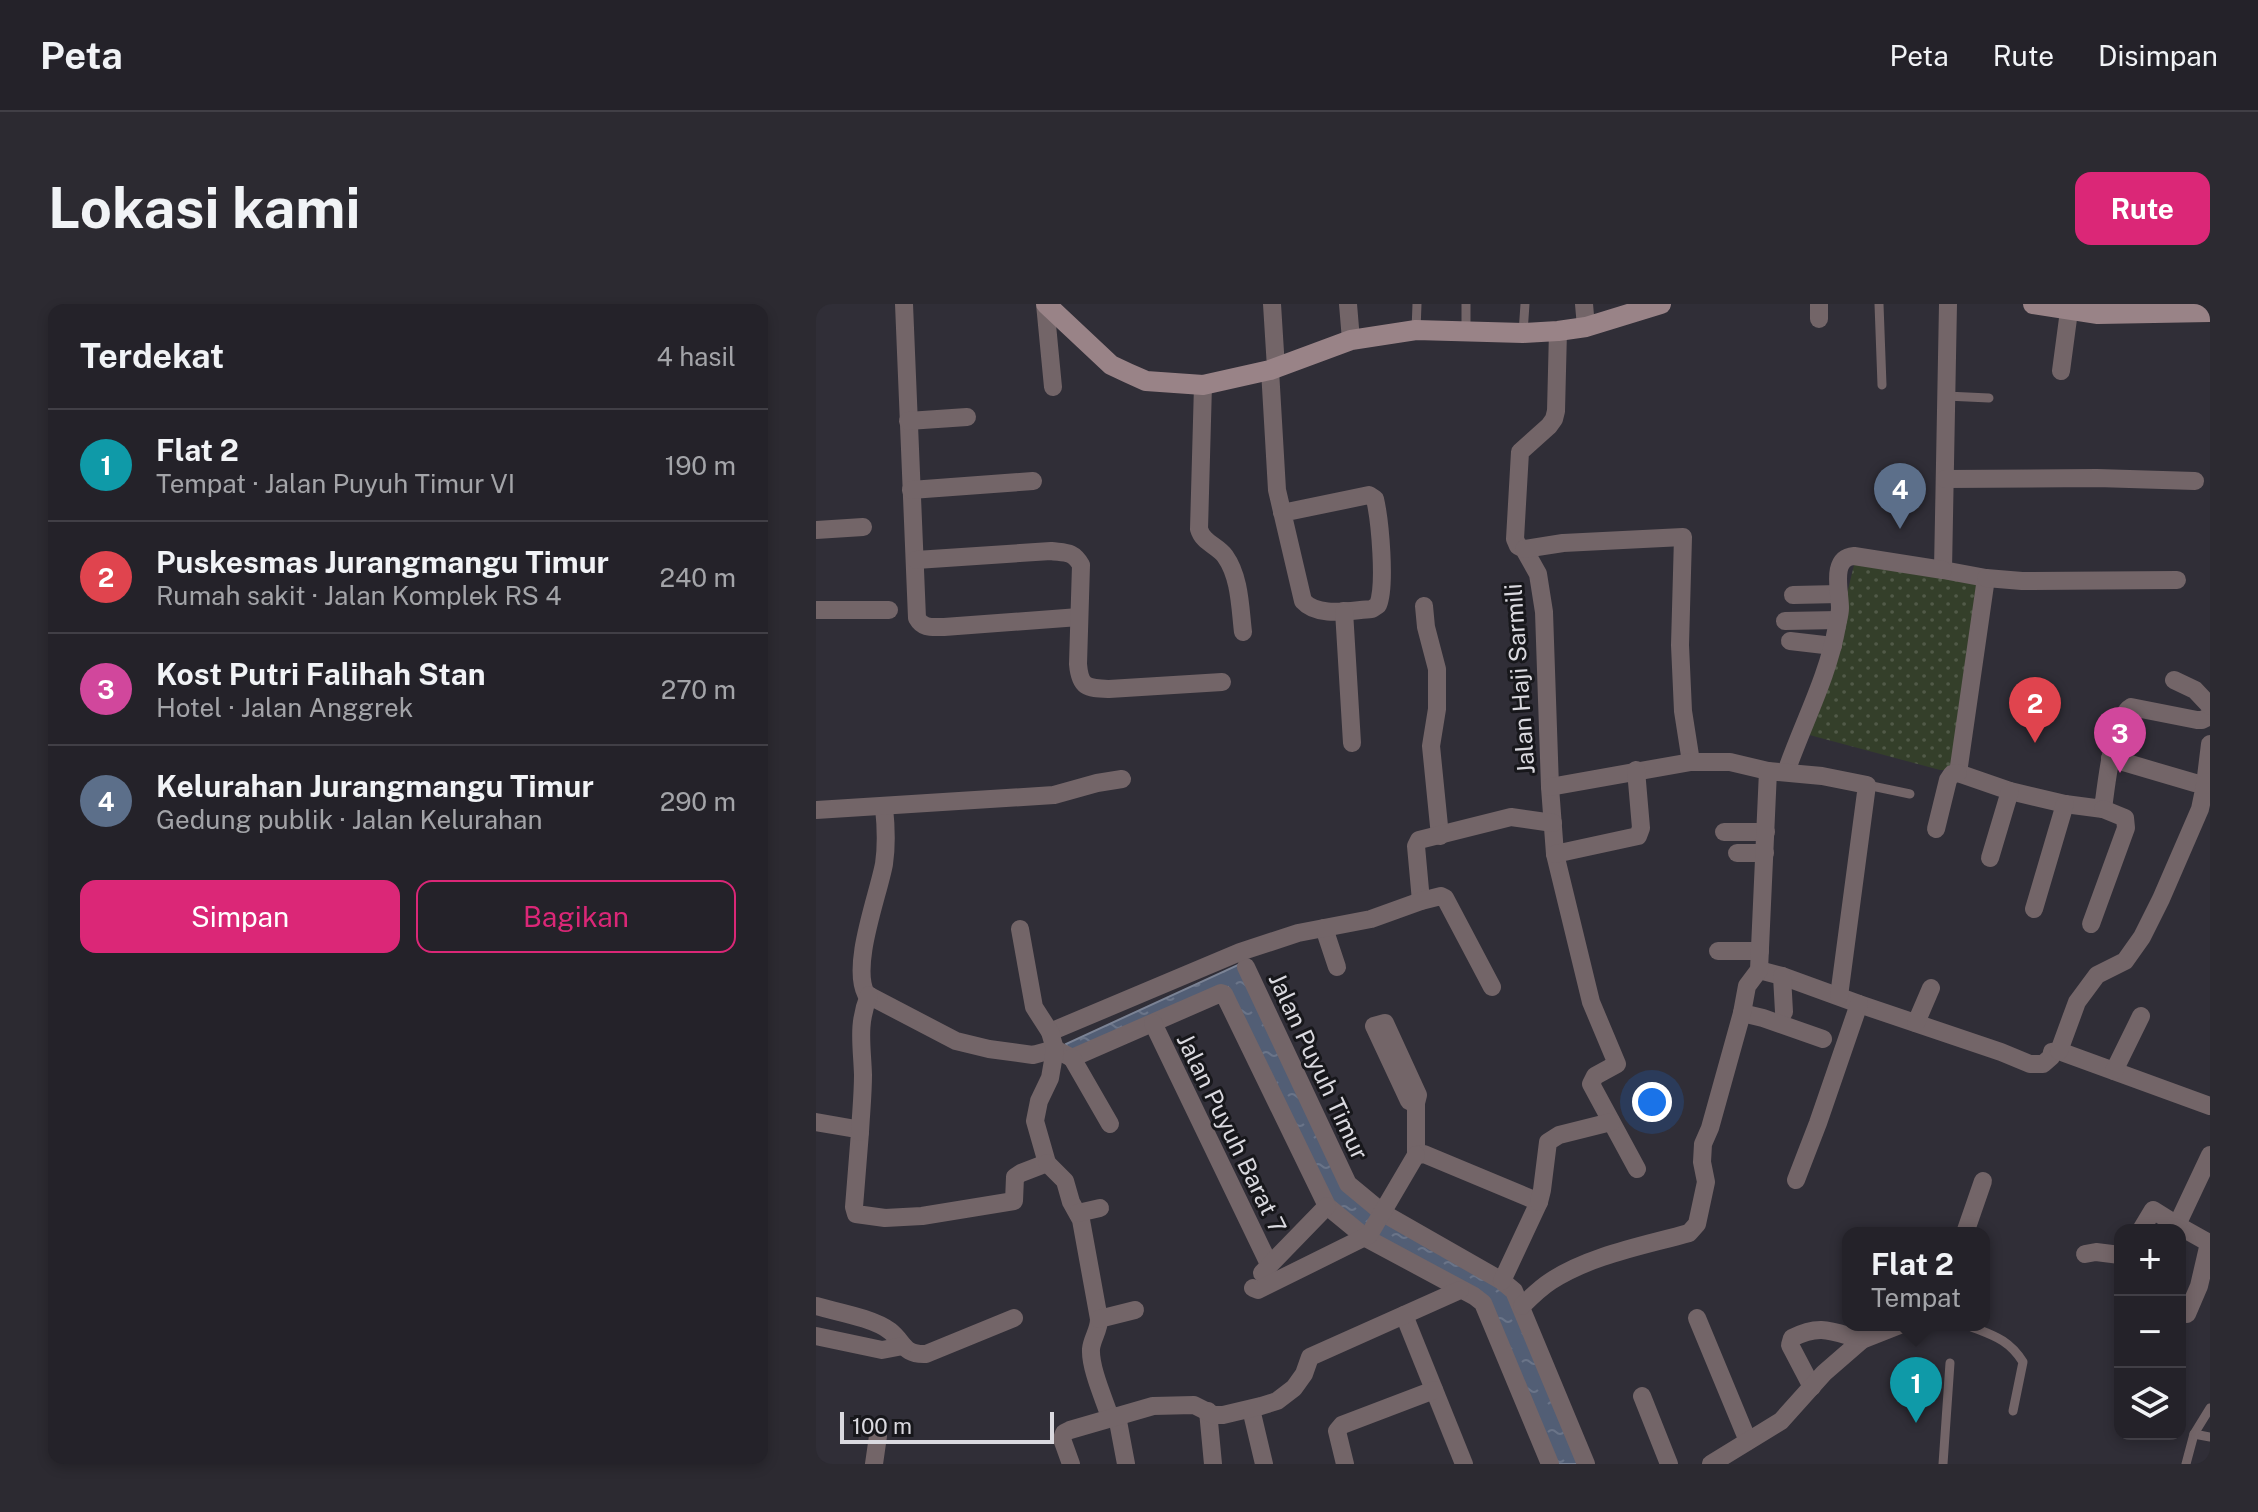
<!DOCTYPE html>
<html lang="id">
<head>
<meta charset="utf-8">
<style>
	:root { --surface:#242229; --page:#2c2a31; --text:#f1f3f6; --muted:#a3a4a8; --line:#413f46; --accent:#db2777 }
	body { margin:0; font-family:"Public Sans",sans-serif; background:var(--page); color:var(--text) }
	.controls { position:absolute; right:24px; bottom:24px; display:grid; overflow:hidden; border-radius:16px; box-shadow:0 4px 12px #0003 }
	.controls button { width:72px; height:72px; display:grid; place-items:center; padding:0; border:0; border-bottom:2px solid var(--line); background:var(--surface); color:var(--text); font:40px sans-serif }
	.scale { position:absolute; left:24px; bottom:20px; width:214px; box-sizing:border-box; padding-left:8px; border:4px solid #dad9df; border-top:0; font-size:22px; line-height:28px; white-space:nowrap; color:#dad9df; -webkit-text-stroke:6px #17171b; paint-order:stroke }
	.you { position:absolute; left:836px; top:798px; width:28px; height:28px; margin:-20px; border:6px solid #fff; border-radius:50%; background:#1a73e8; box-shadow:0 0 0 12px #1a73e833 }
	.badge { display:grid; place-items:center; width:52px; height:52px; border-radius:50%; background:var(--accent); color:#fff; font-size:26px; font-weight:700 }
	.pin { position:absolute; translate:-50% -66px; filter:drop-shadow(0 2px 4px #0008) }
	.pin::after { content:''; position:absolute; top:42px; width:28px; height:24px; background:inherit; clip-path:polygon(0 0,100% 0,50% 100%) }
	.popup { position:absolute; left:1026px; top:923px; width:148px; height:104px; box-sizing:border-box; display:grid; place-content:center; border-radius:16px; background:var(--surface); filter:drop-shadow(0 2px 6px #0005); font-size:26px; white-space:nowrap; color:var(--muted) }
	.popup b { font-size:30px; color:var(--text) }
	.popup::after { content:''; position:absolute; left:50%; top:100%; margin-left:-16px; border:16px solid transparent; border-top-color:var(--surface) }
	.list { margin:0; padding:0; list-style:none }
	h2 { display:flex; justify-content:space-between; align-items:center; height:104px; margin:0; padding:0 32px; font-size:34px }
	h2 small { font-size:26px; font-weight:400; color:var(--muted) }
	.list li { display:grid; grid-template-columns:52px 1fr auto; gap:24px; align-items:center; box-sizing:border-box; height:112px; padding:0 32px; border-top:2px solid var(--line) }
	.list b { display:block; font-size:30px; white-space:nowrap }
	.list p { margin:0; font-size:26px; white-space:nowrap; color:var(--muted) }
	.list em { font-size:26px; font-style:normal; color:var(--muted) }
	.actions { display:flex; gap:16px; padding:24px 32px }
	.actions a { flex:1; padding:18px 0; border:2px solid var(--accent); border-radius:16px; text-align:center; font-size:28px; color:var(--accent) }
	.actions .main { background:var(--accent); color:#fff }
	.icon { flex:none; width:44px; height:44px; fill:none; stroke:currentColor; stroke-width:2; stroke-linecap:round; stroke-linejoin:round }
	.map { position:relative; flex:none; width:1394px; height:1160px; overflow:hidden; border-radius:16px }
	header { display:flex; align-items:center; gap:48px; box-sizing:border-box; height:112px; padding:0 40px; background:var(--surface); border-bottom:2px solid var(--line) }
	header strong { font-size:38px }
	nav { display:flex; gap:44px; margin-inline-start:auto; font-size:28px }
	.intro { display:flex; align-items:center; justify-content:space-between; box-sizing:border-box; height:192px; padding:0 48px }
	h1 { margin:0; font-size:56px }
	.button { padding:20px 36px; border-radius:16px; background:var(--accent); color:#fff; font-size:28px; font-weight:700 }
	main { display:flex; gap:48px; padding:0 48px }
	aside { flex:1; background:var(--surface); border-radius:16px; box-shadow:0 4px 12px #0003 }
	.map>svg:first-child { display:block }
	.grass { fill:url(#grass-dots) }
	.water { fill:url(#water-ripples); stroke:#7b8395; stroke-width:2 }
	.lines { fill:none; stroke-linecap:round; stroke-linejoin:round }
	.service { stroke:#736568; stroke-width:9 }
	.minor { stroke:#736568; stroke-width:18 }
	.secondary { stroke:#998387; stroke-width:20 }
	.labels { text-anchor:middle; dominant-baseline:central; stroke-width:6; stroke-linejoin:round; paint-order:stroke }
	.street-label { font-size:24px; fill:#dad9df; stroke:#17171b }
</style>
</head>
<body>
<header>
<strong>Peta</strong>
<nav><a>Peta</a><a>Rute</a><a>Disimpan</a></nav>
</header>
<div class="intro"><h1>Lokasi kami</h1><a class="button">Rute</a></div>
<main>
<aside>
<h2>Terdekat<small>4 hasil</small></h2>
<ul class="list">
<li><span class="badge" style="background:#0f9aa8">1</span><div><b>Flat 2</b><p>Tempat · Jalan Puyuh Timur VI</p></div><em>190 m</em></li>
<li><span class="badge" style="background:#e0444e">2</span><div><b>Puskesmas Jurangmangu Timur</b><p>Rumah sakit · Jalan Komplek RS 4</p></div><em>240 m</em></li>
<li><span class="badge" style="background:#d1479c">3</span><div><b>Kost Putri Falihah Stan</b><p>Hotel · Jalan Anggrek</p></div><em>270 m</em></li>
<li><span class="badge" style="background:#5c6f8a">4</span><div><b>Kelurahan Jurangmangu Timur</b><p>Gedung publik · Jalan Kelurahan</p></div><em>290 m</em></li>
</ul>
<div class="actions"><a class="main">Simpan</a><a>Bagikan</a></div>
</aside>
<div class="map">
<svg width="1394" height="1160" viewBox="0 0 1394 1160">
	<defs>
		<pattern id="grass-dots" width="8" height="8" patternUnits="userSpaceOnUse" patternTransform="scale(2)"><rect width="8" height="8" fill="#343f2a"/><path d="M2 2h.1M6 6h.1" fill="none" stroke="#515a48" stroke-width="1.8" stroke-linecap="round"/></pattern>
		<pattern id="water-ripples" width="26" height="14" patternUnits="userSpaceOnUse" patternTransform="scale(2)"><rect width="26" height="14" fill="#525e75"/><path d="M2 4q2-2 4 0t4 0M15 11q2-2 4 0t4 0" fill="none" stroke="#6a7488"/></pattern>
	</defs>
	<rect width="100%" height="100%" fill="#302e37"/>
	<path class="grass" d="M 1040,253 L 1172,276 L 1144,466 L 1124,466 L 986,429 L 1017,346 Z"/>
	<path class="water" d="M 424,660 L 527,883 L 692,988 L 763,1160 L 739,1160 L 673,998 L 555,929 L 516,901 L 412,683 L 255,753 L 250,740 Z"/>
	<g class="lines">
		<g class="service">
			<path d="M 650,0 L 650,28"/>
			<path d="M 1063,0 L 1066,81"/>
			<path d="M 600,26 L 601,0"/>
			<path d="M 707,29 L 709,0"/>
			<path d="M 1130,92 L 1173,94"/>
			<path d="M 1051,481 L 1094,490"/>
			<path d="M 1151,1021 C 1175,1031 1192,1034 1207,1058 L 1197,1107"/>
			<path d="M 1378,1130 L 1394,1133"/>
			<path d="M 1127,1160 L 1134,1059"/>
			<path d="M 1370,1160 L 1378,1130 L 1394,1104"/>
		</g>
		<g class="minor">
			<path d="M 88,0 L 101,314 C 107,325 116,323 128,323 L 263,313"/>
			<path d="M 229,0 L 237,83"/>
			<path d="M 456,0 L 460,64"/>
			<path d="M 532,0 L 535,36"/>
			<path d="M 768,0 L 770,23"/>
			<path d="M 1132,0 L 1127,266 L 1170,274 L 1142,469 L 1194,487 L 1249,500 L 1287,505 C 1290,483 1297,413 1315,403 L 1381,416 L 1386,416 L 1394,412"/>
			<path d="M 1003,15 L 1003,0"/>
			<path d="M 742,27 L 740,107 L 738,115 L 733,122 L 704,148 L 699,235 L 702,242 L 708,245 L 722,270 L 728,308 L 734,483 L 739,550 L 775,698 L 801,760 L 779,772 L 775,780 L 821,865"/>
			<path d="M 454,66 L 461,186 L 487,297 C 502,314 535,306 556,305 L 562,301 C 570,281 564,217 559,195 L 553,191 L 466,209"/>
			<path d="M 1245,67 L 1253,7"/>
			<path d="M 387,81 L 383,225 C 387,239 401,241 409,252 C 424,273 424,303 427,328"/>
			<path d="M 92,117 L 151,113"/>
			<path d="M 1129,175 L 1281,174 L 1379,177"/>
			<path d="M 95,186 L 217,177"/>
			<path d="M 0,226 L 47,223"/>
			<path d="M 708,245 L 747,239 L 867,233 L 864,341 L 867,407 L 875,458"/>
			<path d="M 100,256 L 235,247 C 250,249 257,247 265,261 L 262,360 C 264,384 271,384 293,385 L 406,378"/>
			<path d="M 1170,274 L 1206,277 L 1361,276"/>
			<path d="M 977,291 L 1023,290"/>
			<path d="M 608,302 L 610,323 L 621,365 L 621,405 L 615,442 L 624,532"/>
			<path d="M 0,306 L 73,306"/>
			<path d="M 528,307 L 536,439"/>
			<path d="M 969,317 L 1022,316"/>
			<path d="M 974,337 L 1017,342"/>
			<path d="M 1358,376 L 1379,386 L 1394,402"/>
			<path d="M 1294,454 L 1379,479"/>
			<path d="M 970,468 C 987,419 1012,373 1021,322 C 1022,316 1024,310 1024,304 C 1024,287 1014,254 1038,252 L 1127,266"/>
			<path d="M 734,483 L 875,458 L 914,458 L 952,467"/>
			<path d="M 68,503 C 70,522 71,540 68,560 C 62,592 35,661 50,690 L 140,737 L 173,745 L 217,751 L 239,745 L 256,754 L 405,689 L 408,690 L 511,902 L 550,934 L 658,992 L 667,999 L 734,1160"/>
			<path d="M 0,506 L 238,491 L 281,479 L 306,475"/>
			<path d="M 1120,525 L 1132,476 L 1136,470 L 1142,469"/>
			<path d="M 908,528 L 950,528"/>
			<path d="M 921,549 L 949,549"/>
			<path d="M 739,550 L 822,532 L 825,524 L 820,466"/>
			<path d="M 1174,554 L 1194,487"/>
			<path d="M 605,597 L 600,542 L 603,536 L 695,513 L 737,519"/>
			<path d="M 1218,605 L 1249,500"/>
			<path d="M 1275,620 L 1310,524 L 1309,514 L 1287,505"/>
			<path d="M 508,624 L 521,663"/>
			<path d="M 902,647 L 944,647"/>
			<path d="M 430,663 L 532,880 L 567,909 L 686,977 L 698,987 L 770,1160"/>
			<path d="M 943,666 L 966,672 L 1043,700 L 1185,748 L 1214,760 L 1227,760 L 1235,753 L 1236,748 L 1243,747 L 1394,802"/>
			<path d="M 966,672 L 968,708"/>
			<path d="M 926,709 L 947,714 L 1007,735"/>
			<path d="M 337,719 L 453,960"/>
			<path d="M 1100,719 L 1115,684"/>
			<path d="M 234,728 L 424,648 L 482,629 L 555,615 L 605,597 L 625,592 L 629,594 L 676,683"/>
			<path d="M 1243,747 L 1261,698 L 1281,671 L 1309,657 L 1326,633 L 1345,595 L 1384,505 L 1389,481 L 1394,440"/>
			<path d="M 256,754 L 294,820"/>
			<path d="M 1298,767 L 1325,712"/>
			<path d="M 600,799 L 593,797 L 558,722 L 569,719 L 602,791 L 600,799 L 600,851"/>
			<path d="M 0,818 L 40,825 L 44,828 L 38,903 L 40,910 L 69,914 L 106,912 L 198,897 L 199,873 L 205,869 L 231,859 L 219,817 L 223,797 L 234,774 L 239,745 L 234,728 L 218,703 L 204,625"/>
			<path d="M 44,828 C 45,809 47,790 47,771 C 46,740 41,721 53,691"/>
			<path d="M 600,851 L 608,850 L 723,898 L 686,977"/>
			<path d="M 231,859 L 249,877 L 255,898 L 265,916 L 283,1015 C 283,1027 276,1034 275,1045 C 274,1064 288,1095 294,1113"/>
			<path d="M 980,876 L 1002,819 L 1043,700"/>
			<path d="M 723,898 L 726,886 L 732,838 L 743,831 L 795,818"/>
			<path d="M 262,909 L 284,904"/>
			<path d="M 1361,921 L 1393,939 L 1383,982 L 1371,1010"/>
			<path d="M 1325,926 L 1337,906 L 1361,921 L 1394,851"/>
			<path d="M 1149,929 L 1167,877"/>
			<path d="M 1269,950 L 1280,948 L 1304,951"/>
			<path d="M 446,969 L 511,902"/>
			<path d="M 437,984 L 442,986 L 553,931 L 600,851"/>
			<path d="M 0,1002 C 21,1008 57,1014 74,1027 C 89,1039 87,1051 110,1050 L 198,1014"/>
			<path d="M 706,1002 C 715,993 724,984 735,977 C 775,951 827,942 873,929 L 881,920 L 890,878 L 886,858 L 887,840 L 894,824 L 926,709 L 931,682 L 943,666 L 952,467 L 1006,472 L 1051,481 L 1023,692"/>
			<path d="M 588,1011 L 648,1160"/>
			<path d="M 881,1014 L 932,1137"/>
			<path d="M 283,1015 L 319,1006"/>
			<path d="M 0,1032 L 66,1046 L 87,1042"/>
			<path d="M 996,1083 L 974,1041 L 976,1034 C 1005,1019 1017,1028 1046,1036"/>
			<path d="M 826,1092 L 853,1160"/>
			<path d="M 435,1105 L 448,1160"/>
			<path d="M 392,1107 L 397,1160"/>
			<path d="M 301,1112 L 310,1160"/>
			<path d="M 58,1160 L 62,1132"/>
			<path d="M 255,1160 L 246,1135 L 248,1129 L 254,1126 L 337,1102 L 378,1101 L 398,1111 L 407,1111 L 445,1102 L 461,1097 L 478,1084 L 488,1070 L 494,1053 L 644,986"/>
			<path d="M 529,1160 L 521,1127 L 526,1121 L 618,1086"/>
			<path d="M 895,1160 L 965,1117 L 1008,1069 L 1046,1036 L 1084,1021"/>
		</g>
		<g class="secondary">
			<path d="M 230,0 L 295,61 L 312,69 L 330,77 L 387,81 L 454,66 L 535,36 L 600,26 L 707,29 L 742,27 L 770,23 L 845,0"/>
			<path d="M 1217,0 L 1282,10 L 1394,8"/>
		</g>
	</g>
	<g class="labels">
		<g class="street-label">
			<text transform="translate(703 375) rotate(-94)">Jalan Haji Sarmili</text>
			<text transform="translate(503 762) rotate(65)">Jalan Puyuh Timur</text>
			<text transform="translate(416 829) rotate(64)">Jalan Puyuh Barat 7</text>
		</g>
	</g>
</svg>
<div class="controls">
<button>+</button>
<button>−</button>
<button><svg class="icon" aria-label="layers" viewBox="0 0 24 24"><path d="M12 4l9 5-9 5-9-5zM3 14l9 5 9-5"/></svg></button>
</div>
<div class="scale">100 m</div>
<div class="you"></div>
<div class="pin badge" style="left:1100px;top:1119px;background:#0f9aa8">1</div>
<div class="popup"><b>Flat 2</b>Tempat</div>
<div class="pin badge" style="left:1219px;top:439px;background:#e0444e">2</div>
<div class="pin badge" style="left:1304px;top:469px;background:#d1479c">3</div>
<div class="pin badge" style="left:1084px;top:225px;background:#5c6f8a">4</div>
</div>
</main>
</body>
</html>
